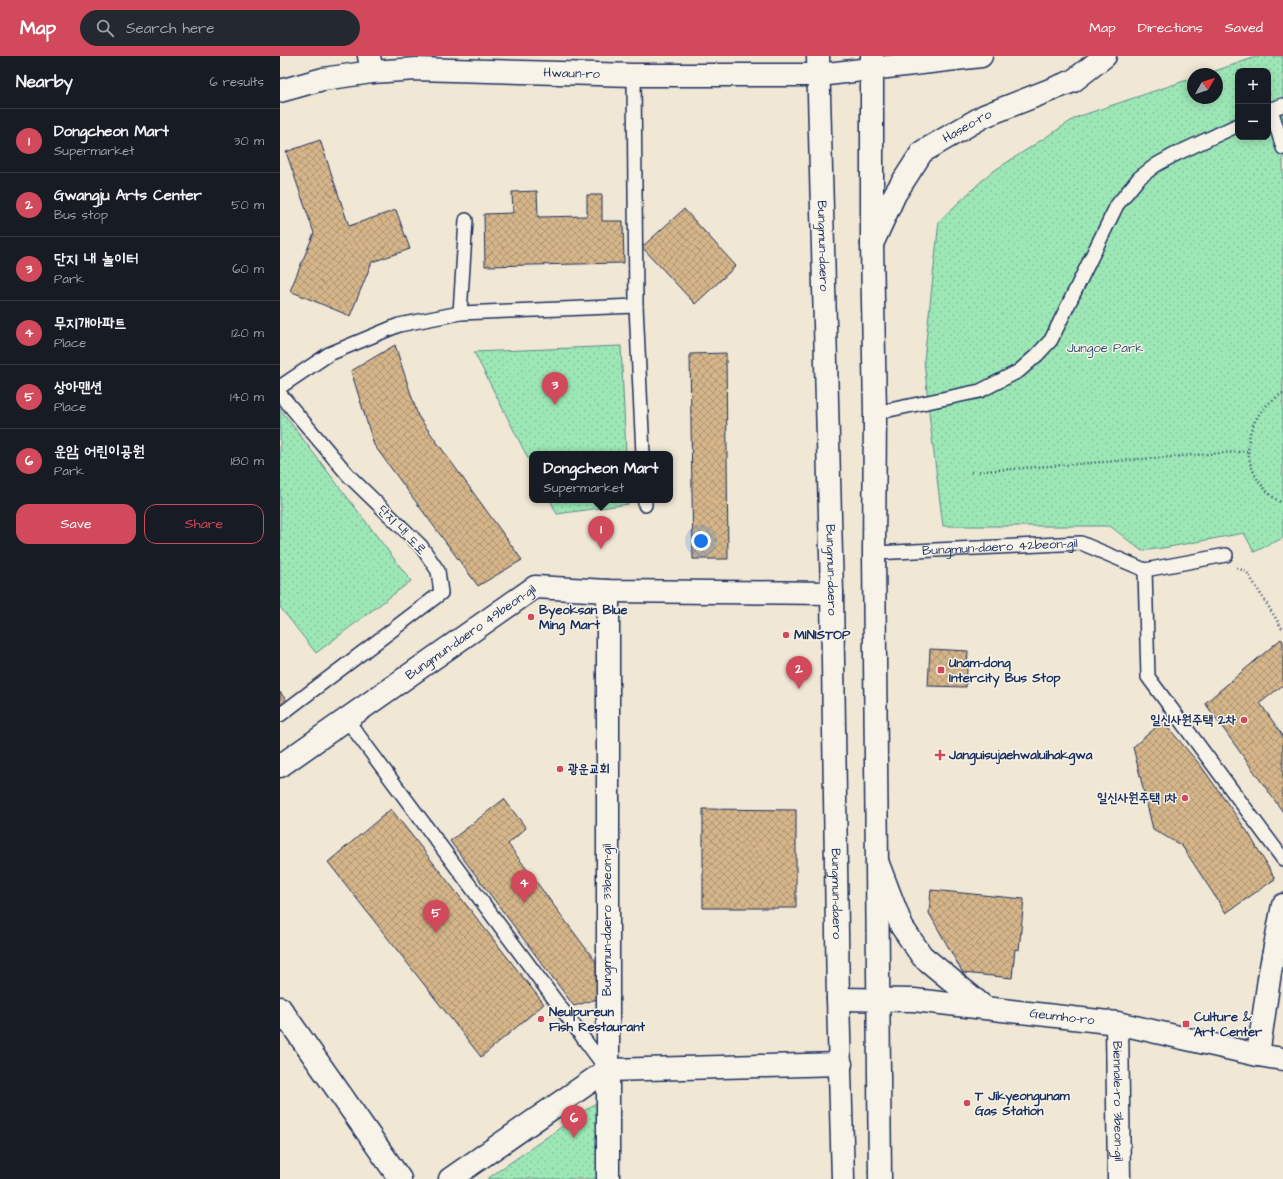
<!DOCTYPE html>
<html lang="en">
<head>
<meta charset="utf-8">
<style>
	:root { --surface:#171b24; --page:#242831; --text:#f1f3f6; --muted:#9ea1a6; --line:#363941; --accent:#d1495b }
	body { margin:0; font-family:"Architects Daughter","Poor Story",sans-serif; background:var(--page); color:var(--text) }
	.controls { position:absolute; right:12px; top:12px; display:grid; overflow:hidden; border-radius:8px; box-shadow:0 2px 10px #0003 }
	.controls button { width:36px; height:36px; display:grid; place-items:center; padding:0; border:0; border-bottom:1px solid var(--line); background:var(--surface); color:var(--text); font:20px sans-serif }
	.compass { position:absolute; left:907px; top:12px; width:36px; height:36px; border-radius:50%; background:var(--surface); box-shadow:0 2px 10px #0003; rotate:51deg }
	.you { position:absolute; left:421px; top:485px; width:14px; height:14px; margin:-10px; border:3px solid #fff; border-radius:50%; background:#1a73e8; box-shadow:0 0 0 6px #1a73e833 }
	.badge { display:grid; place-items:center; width:26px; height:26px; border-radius:50%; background:var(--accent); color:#fff; font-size:13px; font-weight:700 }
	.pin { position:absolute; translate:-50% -33px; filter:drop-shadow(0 1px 2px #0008) }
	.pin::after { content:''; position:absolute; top:21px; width:14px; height:12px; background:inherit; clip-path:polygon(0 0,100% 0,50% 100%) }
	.popup { position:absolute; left:249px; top:395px; width:144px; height:52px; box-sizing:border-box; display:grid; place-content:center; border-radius:8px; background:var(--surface); filter:drop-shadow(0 1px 3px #0005); font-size:13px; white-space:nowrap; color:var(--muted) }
	.popup b { font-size:15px; color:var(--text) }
	.popup::after { content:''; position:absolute; left:50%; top:100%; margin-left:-8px; border:8px solid transparent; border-top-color:var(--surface) }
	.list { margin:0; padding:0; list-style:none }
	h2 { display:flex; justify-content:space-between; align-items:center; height:52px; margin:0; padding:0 16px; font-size:17px }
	h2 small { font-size:13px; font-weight:400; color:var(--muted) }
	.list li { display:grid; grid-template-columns:26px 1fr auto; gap:12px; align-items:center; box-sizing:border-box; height:64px; padding:0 16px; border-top:1px solid var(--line) }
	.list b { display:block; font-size:15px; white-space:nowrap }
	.list p { margin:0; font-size:13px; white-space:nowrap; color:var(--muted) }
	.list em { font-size:13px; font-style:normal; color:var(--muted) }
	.actions { display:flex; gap:8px; padding:12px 16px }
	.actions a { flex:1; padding:9px 0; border:1px solid var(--accent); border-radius:12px; text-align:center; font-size:14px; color:var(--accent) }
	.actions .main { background:var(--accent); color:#fff }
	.icon { flex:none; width:22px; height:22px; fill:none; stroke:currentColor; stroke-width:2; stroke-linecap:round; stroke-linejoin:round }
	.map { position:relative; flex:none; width:1003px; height:1123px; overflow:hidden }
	header { display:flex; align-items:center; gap:24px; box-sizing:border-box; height:56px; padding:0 20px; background:var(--accent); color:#fff }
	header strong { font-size:19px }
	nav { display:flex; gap:22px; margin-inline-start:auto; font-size:14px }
	.search { width:280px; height:36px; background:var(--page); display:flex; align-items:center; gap:10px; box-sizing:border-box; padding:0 14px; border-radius:22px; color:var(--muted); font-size:15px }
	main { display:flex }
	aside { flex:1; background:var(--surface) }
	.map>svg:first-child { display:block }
	.park { fill:url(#park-dots); stroke:#5c8b8a; fill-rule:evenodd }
	.building { fill:url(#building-cross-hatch); stroke:#1b2f5e }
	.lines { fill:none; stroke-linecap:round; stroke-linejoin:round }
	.lane-casing { stroke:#1b2f5e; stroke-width:16 }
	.street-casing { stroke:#1b2f5e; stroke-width:25 }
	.secondary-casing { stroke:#1b2f5e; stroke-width:25 }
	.primary-casing { stroke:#1b2f5e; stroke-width:25 }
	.path { stroke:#1b2f5e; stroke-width:2.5; stroke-dasharray:1 3; stroke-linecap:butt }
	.lane { stroke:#f7f3e8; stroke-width:13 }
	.street { stroke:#f7f3e8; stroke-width:22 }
	.secondary { stroke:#f7f3e8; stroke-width:22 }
	.primary { stroke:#f7f3e8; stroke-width:22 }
	.poi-dot { fill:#d1495b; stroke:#f7f3e8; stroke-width:1.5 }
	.labels { text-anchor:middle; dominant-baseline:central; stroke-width:3; stroke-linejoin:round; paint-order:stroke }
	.street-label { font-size:13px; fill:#1b2f5e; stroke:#f7f3e8 }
	.park-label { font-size:13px; fill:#355470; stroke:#f7f3e8 }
	.poi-label { font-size:13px; font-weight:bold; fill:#1b2f5e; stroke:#f7f3e8; text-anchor:start }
</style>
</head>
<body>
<header>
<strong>Map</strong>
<div class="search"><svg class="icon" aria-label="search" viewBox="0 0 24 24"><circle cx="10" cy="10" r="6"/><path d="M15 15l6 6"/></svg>Search here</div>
<nav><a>Map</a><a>Directions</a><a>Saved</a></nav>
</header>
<main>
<aside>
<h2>Nearby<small>6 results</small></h2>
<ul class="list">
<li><span class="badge">1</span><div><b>Dongcheon Mart</b><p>Supermarket</p></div><em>30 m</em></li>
<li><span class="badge">2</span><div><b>Gwangju Arts Center</b><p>Bus stop</p></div><em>50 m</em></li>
<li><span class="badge">3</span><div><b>단지 내 놀이터</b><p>Park</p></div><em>60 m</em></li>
<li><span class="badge">4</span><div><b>무지개아파트</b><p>Place</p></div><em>120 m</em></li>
<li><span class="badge">5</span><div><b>상아맨션</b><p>Place</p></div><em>140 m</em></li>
<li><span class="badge">6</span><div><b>운암 어린이공원</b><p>Park</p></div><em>180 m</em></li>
</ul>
<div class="actions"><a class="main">Save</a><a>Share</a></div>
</aside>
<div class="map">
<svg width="1003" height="1123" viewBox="0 0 1003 1123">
	<defs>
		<pattern id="park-dots" width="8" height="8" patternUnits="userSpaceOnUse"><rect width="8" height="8" fill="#9de7b6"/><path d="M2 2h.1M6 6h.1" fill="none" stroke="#87c69f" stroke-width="1.8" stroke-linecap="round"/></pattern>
		<pattern id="building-cross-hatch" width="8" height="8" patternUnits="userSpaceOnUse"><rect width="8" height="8" fill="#d6b689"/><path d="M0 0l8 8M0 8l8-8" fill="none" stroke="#ad9473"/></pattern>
	</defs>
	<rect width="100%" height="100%" fill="#f0e7d5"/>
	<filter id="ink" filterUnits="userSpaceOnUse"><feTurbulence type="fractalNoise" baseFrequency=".025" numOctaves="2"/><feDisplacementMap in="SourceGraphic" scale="8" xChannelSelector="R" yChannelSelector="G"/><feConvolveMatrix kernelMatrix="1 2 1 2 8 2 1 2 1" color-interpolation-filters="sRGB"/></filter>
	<g filter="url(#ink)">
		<g class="park">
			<path d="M 979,0 L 1003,0 L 1003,482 L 974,496 L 964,477 L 889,491 L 862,495 L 830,470 L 663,470 L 650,366 L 644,304 L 659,165 L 709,118 L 797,61 L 913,22 L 913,42 L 937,42 L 937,18 L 926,18 ZM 958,15 L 988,15 L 988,81 L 958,81 Z"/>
			<path d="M 341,290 L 346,398 L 252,398 L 252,410 L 194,296 Z"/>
			<path d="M 0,353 L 131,525 L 36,597 L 0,551 Z"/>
			<path d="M 270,444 L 349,444 L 349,448 L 277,458 Z"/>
			<path d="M 323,1042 L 322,1123 L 207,1123 Z"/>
		</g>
		<g class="building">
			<path d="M 40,84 L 69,170 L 116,154 L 130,193 L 92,206 L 70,260 L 10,235 L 34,177 L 6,96 Z"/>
			<path d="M 257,135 L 258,161 L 307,160 L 307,139 L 322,139 L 322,165 L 343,165 L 344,207 L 205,210 L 204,158 L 233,157 L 232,136 Z"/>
			<path d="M 404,153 L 456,210 L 415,248 L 362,191 Z"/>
			<path d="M 115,289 L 138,360 L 242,504 L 198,530 L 94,389 L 71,315 Z"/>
			<path d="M 446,297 L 448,503 L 413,503 L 410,298 Z"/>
			<path d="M 1001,583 L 1003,585 L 1003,629 L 980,647 L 1003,680 L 1003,756 L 925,647 Z"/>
			<path d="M 650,593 L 688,595 L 686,631 L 648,630 Z"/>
			<path d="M 0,636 L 7,645 L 0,650 Z"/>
			<path d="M 881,667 L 891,675 L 921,710 L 969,778 L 995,823 L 946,857 L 902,790 L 873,773 L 853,691 Z"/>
			<path d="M 224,743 L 246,772 L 228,788 L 316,906 L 317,943 L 294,950 L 170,785 Z"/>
			<path d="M 111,753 L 264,948 L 201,1001 L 48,806 Z"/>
			<path d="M 423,753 L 516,754 L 516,852 L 423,852 Z"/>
			<path d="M 651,834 L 744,843 L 739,894 L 735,893 L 732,922 L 683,917 L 649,857 Z"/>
		</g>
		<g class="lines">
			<defs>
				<g id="lane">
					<path d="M 354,19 L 356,250 L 363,398"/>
					<path d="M 991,53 L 1003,92"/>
					<path d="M 988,54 L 1003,49"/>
					<path d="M 180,257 L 186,164"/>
					<path d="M 0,331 L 49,298 L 119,269 L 180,257 L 356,250"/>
					<path d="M 0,338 L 69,420 L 141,490 L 158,515 L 161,537 L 0,659"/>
					<path d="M 595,357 L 700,335 L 739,315 L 757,299 L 771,284 L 837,149 L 859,122 L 876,109 L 894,99 L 958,69"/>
					<path d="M 365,444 L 365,449"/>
					<path id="s1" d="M 594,497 L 801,487 L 865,514"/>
					<path d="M 865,514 L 868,621 L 1003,803"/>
					<path d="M 865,514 L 946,499"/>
					<path d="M 67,664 L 327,1014"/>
				</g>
				<g id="street">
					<path d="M 89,0 L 92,16"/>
					<path id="s2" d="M 0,710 L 255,531 L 328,535 L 552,537"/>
					<path d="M 0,952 L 120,1123"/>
					<path id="s3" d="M 837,967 L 839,1123"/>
					<path d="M 978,999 L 990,916 L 1003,849"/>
					<path d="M 170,1123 L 327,1014 L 561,1008"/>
					<path d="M 328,1123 L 328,535"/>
				</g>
				<g id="secondary">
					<path id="s4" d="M 0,35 L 43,23 L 92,16 L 136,13 L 354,19 L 539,19 L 701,0"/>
					<path id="s5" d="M 592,188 L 615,138 L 642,96 L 704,60 L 793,25 L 825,0"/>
					<path d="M 598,808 L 622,871 L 642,900 L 704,951"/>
					<path id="s6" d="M 558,943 L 634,944 L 837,967 L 978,999 L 1003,1003"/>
				</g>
				<g id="primary">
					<path id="s7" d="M 538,0 L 552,537 L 558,943 L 563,1123"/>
					<path d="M 592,0 L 592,188 L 595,357 L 594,497 L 600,1123"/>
				</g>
			</defs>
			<use href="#lane" class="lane-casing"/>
			<use href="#street" class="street-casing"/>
			<use href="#secondary" class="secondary-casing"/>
			<use href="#primary" class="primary-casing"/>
			<g class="path">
				<path d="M 1003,337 C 970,356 958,392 978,424 C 984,433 993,443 1003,447"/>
				<path d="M 691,416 L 968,395"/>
				<path d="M 957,512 L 967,516 L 1003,574"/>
			</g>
			<use href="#lane" class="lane"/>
			<use href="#street" class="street"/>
			<use href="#secondary" class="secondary"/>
			<use href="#primary" class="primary"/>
		</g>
	</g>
	<g class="poi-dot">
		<circle cx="251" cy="561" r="4"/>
		<circle cx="506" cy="579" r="4"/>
		<rect x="657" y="610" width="8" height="8" rx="2"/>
		<circle cx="964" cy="664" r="4"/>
		<path d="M658 693h4v4h4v4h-4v4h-4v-4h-4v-4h4z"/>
		<circle cx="280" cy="713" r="4"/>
		<circle cx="905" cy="742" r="4"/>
		<circle cx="261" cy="963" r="4"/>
		<rect x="902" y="964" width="8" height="8" rx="2"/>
		<circle cx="687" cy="1047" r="4"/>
	</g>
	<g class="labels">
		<g class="street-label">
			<text stroke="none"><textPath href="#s4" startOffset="294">Hwaun-ro</textPath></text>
			<text stroke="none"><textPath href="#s5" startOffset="157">Haseo-ro</textPath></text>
			<text stroke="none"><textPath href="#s7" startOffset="190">Bungmun-daero</textPath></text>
			<text transform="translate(122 474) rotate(46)">단지 내 도로</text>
			<text stroke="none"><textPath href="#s1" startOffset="126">Bungmun-daero 42beon-gil</textPath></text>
			<text stroke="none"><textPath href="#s7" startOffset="514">Bungmun-daero</textPath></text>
			<text stroke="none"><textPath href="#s2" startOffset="233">Bungmun-daero 49beon-gil</textPath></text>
			<text stroke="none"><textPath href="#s7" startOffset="838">Bungmun-daero</textPath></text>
			<text transform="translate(327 864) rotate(-90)">Bungmun-daero 33beon-gil</text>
			<text stroke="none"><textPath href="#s6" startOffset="225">Geumho-ro</textPath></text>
			<text stroke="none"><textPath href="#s3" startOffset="78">Biennale-ro 3beon-gil</textPath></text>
		</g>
		<g class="park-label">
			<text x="825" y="292">Jungoe Park</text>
		</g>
		<g class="poi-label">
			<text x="259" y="554">Byeoksan Blue<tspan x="259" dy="15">Ming Mart</tspan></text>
			<text x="514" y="579">MINISTOP</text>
			<text x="669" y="607">Unam-dong<tspan x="669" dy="15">Intercity Bus Stop</tspan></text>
			<text x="956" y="664" text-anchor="end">일신사원주택 2차</text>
			<text x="669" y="699">Janguisujaehwaluihakgwa</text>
			<text x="288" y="713">광운교회</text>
			<text x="897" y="742" text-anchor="end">일신사원주택 1차</text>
			<text x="269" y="956">Neulpureun<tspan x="269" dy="15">Fish Restaurant</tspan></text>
			<text x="914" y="961">Culture &amp;<tspan x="914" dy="15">Art Center</tspan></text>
			<text x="695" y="1040">T Jikyeongunam<tspan x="695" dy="15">Gas Station</tspan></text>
		</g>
	</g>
</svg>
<div class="controls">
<button>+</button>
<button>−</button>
</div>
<svg class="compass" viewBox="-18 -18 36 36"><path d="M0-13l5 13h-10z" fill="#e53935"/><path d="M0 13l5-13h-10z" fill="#9ea1a6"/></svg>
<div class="you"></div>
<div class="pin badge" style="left:321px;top:493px">1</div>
<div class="popup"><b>Dongcheon Mart</b>Supermarket</div>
<div class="pin badge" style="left:519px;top:633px">2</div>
<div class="pin badge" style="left:275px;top:349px">3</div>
<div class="pin badge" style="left:244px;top:847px">4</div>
<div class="pin badge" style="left:156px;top:877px">5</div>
<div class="pin badge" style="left:294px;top:1082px">6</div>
</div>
</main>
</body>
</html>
